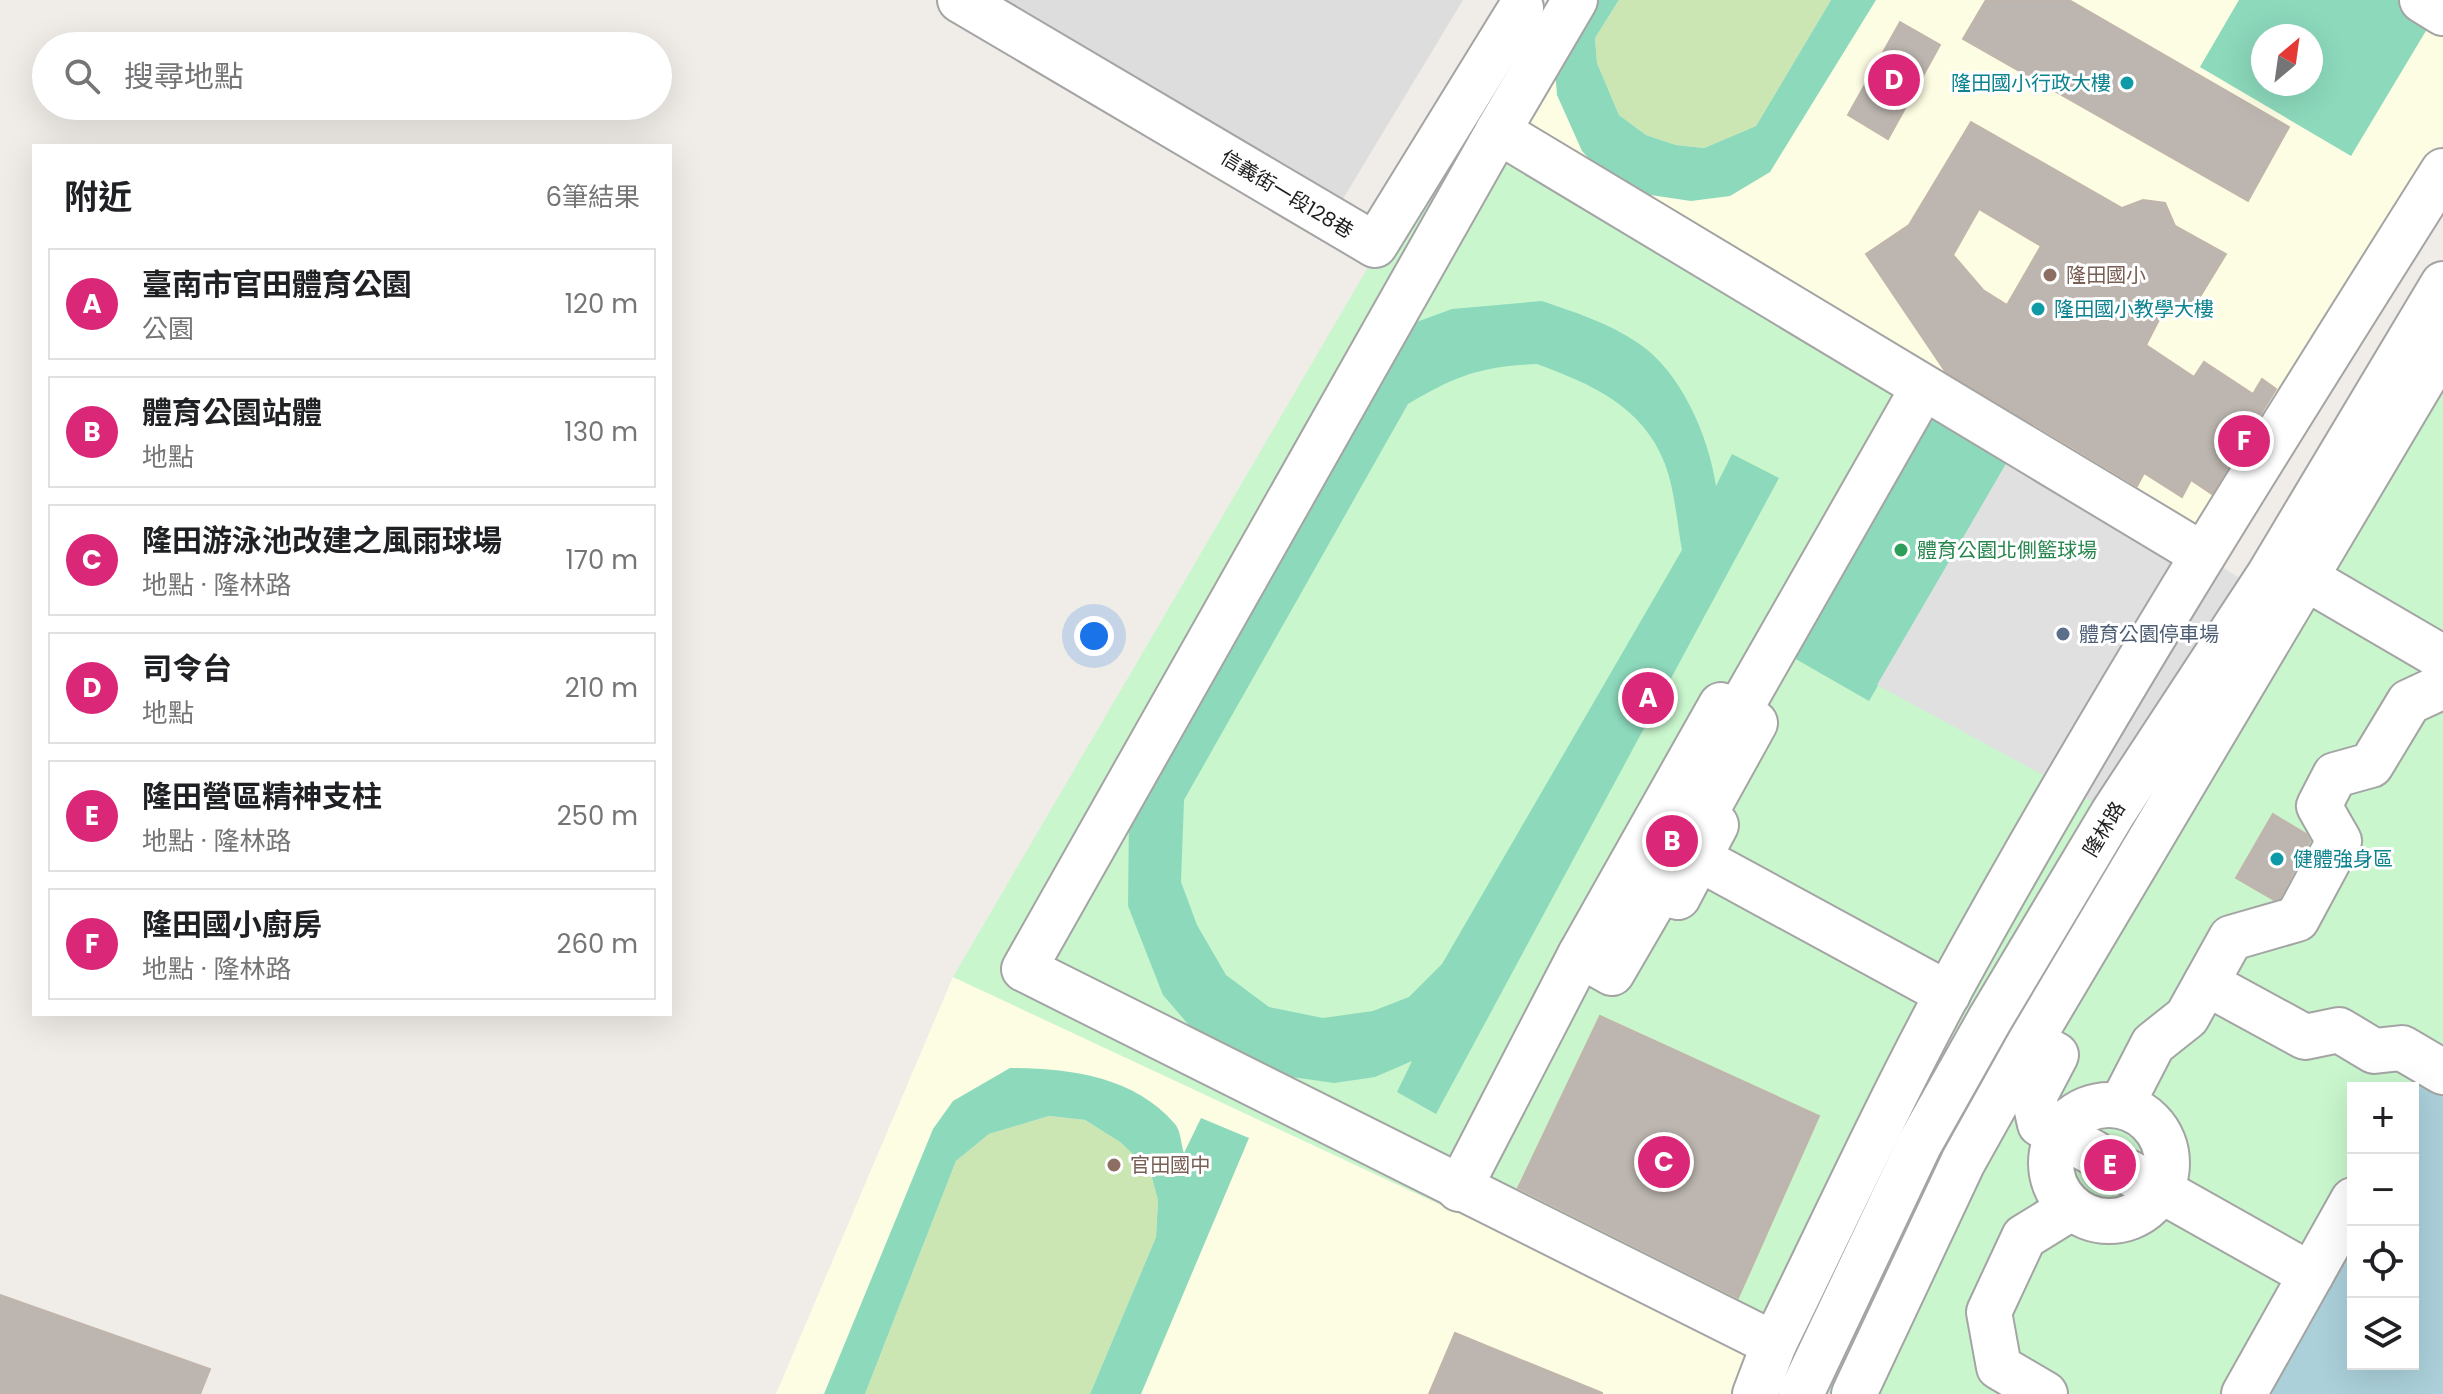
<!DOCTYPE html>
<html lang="zh-TW">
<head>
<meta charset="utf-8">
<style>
	:root { --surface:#fff; --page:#f6f6f6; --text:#202124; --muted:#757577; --line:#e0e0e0; --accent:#db2777 }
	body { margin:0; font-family:Poppins,"Noto Sans TC",sans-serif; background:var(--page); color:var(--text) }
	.controls { position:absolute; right:24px; bottom:24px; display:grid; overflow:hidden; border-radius:0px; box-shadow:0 8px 32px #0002 }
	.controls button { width:72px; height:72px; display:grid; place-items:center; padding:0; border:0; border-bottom:2px solid var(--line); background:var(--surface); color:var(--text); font:40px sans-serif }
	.compass { position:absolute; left:2251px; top:24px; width:72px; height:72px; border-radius:50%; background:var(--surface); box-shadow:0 8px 32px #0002; rotate:29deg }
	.you { position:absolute; left:1094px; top:636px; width:28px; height:28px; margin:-20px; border:6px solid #fff; border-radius:50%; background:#1a73e8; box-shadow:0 0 0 12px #1a73e833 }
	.badge { display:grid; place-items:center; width:52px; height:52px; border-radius:50%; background:var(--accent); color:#fff; font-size:26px; font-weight:700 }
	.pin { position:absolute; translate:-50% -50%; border:4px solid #fff; box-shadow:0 2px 8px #0006 }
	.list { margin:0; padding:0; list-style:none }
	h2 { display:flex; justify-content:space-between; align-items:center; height:104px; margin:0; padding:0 32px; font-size:34px }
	h2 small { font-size:26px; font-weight:400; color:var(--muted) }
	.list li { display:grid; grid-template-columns:52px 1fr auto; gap:24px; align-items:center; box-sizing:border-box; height:112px; margin:0 16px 16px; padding:0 16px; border:2px solid var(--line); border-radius:0px }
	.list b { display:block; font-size:30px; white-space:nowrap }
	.list p { margin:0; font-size:26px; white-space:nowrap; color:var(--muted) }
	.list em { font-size:26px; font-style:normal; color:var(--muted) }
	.icon { flex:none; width:44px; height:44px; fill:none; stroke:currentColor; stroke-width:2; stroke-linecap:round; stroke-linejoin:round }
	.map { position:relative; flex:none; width:2443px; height:1394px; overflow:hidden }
	.search { position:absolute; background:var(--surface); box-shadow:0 8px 32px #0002; left:32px; top:32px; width:640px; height:88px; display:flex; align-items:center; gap:20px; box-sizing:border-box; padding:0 28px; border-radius:44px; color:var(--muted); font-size:30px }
	.panel { position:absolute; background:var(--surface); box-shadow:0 8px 32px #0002; left:32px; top:144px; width:640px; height:872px; border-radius:0px }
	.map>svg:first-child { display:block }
	.residential { fill:#dedddd }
	.education { fill:#fdfde4 }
	.grass { fill:#cbe6b2 }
	.park { fill:#c9f6cd; fill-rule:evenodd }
	.pitch { fill:#8cd9bc; fill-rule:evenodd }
	.parking { fill:#e0e0e0 }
	.water { fill:#abd0da }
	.building { fill:#bdb6b0; stroke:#c1b5ab; stroke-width:2; fill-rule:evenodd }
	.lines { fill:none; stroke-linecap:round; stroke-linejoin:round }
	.minor-casing { stroke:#a4a4a4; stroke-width:48 }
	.minor { stroke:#fff; stroke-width:44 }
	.culture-dot { fill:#0f9aa8; stroke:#fff; stroke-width:3 }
	.education-dot { fill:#8d6e63; stroke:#fff; stroke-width:3 }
	.leisure-dot { fill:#2e9e5b; stroke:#fff; stroke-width:3 }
	.service-dot { fill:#5c6f8a; stroke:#fff; stroke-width:3 }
	.labels { text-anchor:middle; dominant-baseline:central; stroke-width:6; stroke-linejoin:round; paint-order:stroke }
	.culture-label { font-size:20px; fill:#0d838f; stroke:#fff; text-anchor:start }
	.street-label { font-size:20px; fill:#202020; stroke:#fff }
	.education-label { font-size:20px; fill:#785e54; stroke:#fff; text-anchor:start }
	.leisure-label { font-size:20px; fill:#27864d; stroke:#fff; text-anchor:start }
	.service-label { font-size:20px; fill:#4e5e75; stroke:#fff; text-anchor:start }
</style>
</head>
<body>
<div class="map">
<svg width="2443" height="1394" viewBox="0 0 2443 1394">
	<rect width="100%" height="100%" fill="#f0ede8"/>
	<path class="residential" d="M 995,0 L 1463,0 L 1338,207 Z"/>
	<g class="education">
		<path d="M 1575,0 L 2239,0 L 2200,67 L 2350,155 L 2436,14 L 2443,18 L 2443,143 L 2206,537 L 1498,131 Z"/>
		<path d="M 953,977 L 1758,1353 L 1743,1394 L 776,1394 Z"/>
	</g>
	<g class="grass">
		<path d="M 1619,0 L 1831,0 L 1756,126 L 1704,148 L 1676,145 L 1646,135 L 1619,115 L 1597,63 L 1595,38 Z"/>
		<path d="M 1049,1116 L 1085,1120 L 1120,1142 L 1150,1170 L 1158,1201 L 1156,1237 L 1090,1394 L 865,1394 L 956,1161 L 989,1134 Z"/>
	</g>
	<path class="park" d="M 1460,110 L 2248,583 L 2443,283 L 2443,1394 L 1743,1394 L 1758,1353 L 953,977 ZM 2353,1088 L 2413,1088 L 2413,1364 L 2353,1364 Z"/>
	<g class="pitch">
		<path d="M 1574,0 L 1619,0 L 1595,38 L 1597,63 L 1619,115 L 1646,135 L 1676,145 L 1704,148 L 1756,126 L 1831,0 L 1876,0 L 1770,172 L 1730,196 L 1691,201 L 1644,194 L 1605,177 L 1582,151 L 1557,95 L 1554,57 Z"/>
		<path d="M 2239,0 L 2412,0 L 2436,14 L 2351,156 L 2200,67 ZM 2263,36 L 2311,36 L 2311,84 L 2263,84 Z"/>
		<path d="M 1542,301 C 1574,312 1609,323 1638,343 C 1681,371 1709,437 1716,486 L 1732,454 L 1779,478 L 1436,1114 L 1397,1092 L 1412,1061 L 1375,1077 L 1334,1083 L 1285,1076 L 1194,1031 L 1163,995 L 1128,906 L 1129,817 L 1403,327 L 1452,309 ZM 1537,364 C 1591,384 1643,406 1665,464 C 1675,491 1677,523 1682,550 L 1442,964 L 1409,997 L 1373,1011 L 1323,1018 L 1269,1007 L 1226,975 L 1197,925 L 1181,882 L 1184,800 L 1408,404 C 1455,376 1482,366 1537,364 Z"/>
		<path d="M 1933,395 L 2017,445 L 1869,701 L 1787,654 Z"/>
		<path d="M 1010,1068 C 1068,1068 1134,1076 1175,1124 C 1181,1131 1181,1145 1184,1153 L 1201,1118 L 1249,1138 L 1141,1394 L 1090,1394 L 1156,1237 L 1158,1201 L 1150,1170 L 1120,1142 L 1085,1120 L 1049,1116 L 989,1134 L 956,1161 L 865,1394 L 824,1394 L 933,1129 L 953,1101 Z"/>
	</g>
	<path class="parking" d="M 2017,445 L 2248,583 L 2113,813 L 1877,685 Z"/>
	<path class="water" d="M 2429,1064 L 2443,1071 L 2443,1394 L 2245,1394 L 2353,1200 L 2353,1364 L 2413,1364 L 2413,1093 Z"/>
	<g class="building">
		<path d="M 1986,0 L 2069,0 L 2289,127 L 2248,201 L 1963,39 Z"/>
		<path d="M 1900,22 L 1940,45 L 1888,139 L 1848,115 Z"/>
		<path d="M 1971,122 L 2122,208 L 2143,200 L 2165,203 L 2175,226 L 2226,254 L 2198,300 L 2163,312 L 2146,345 L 2194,377 L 2204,362 L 2253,394 L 2262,379 L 2276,389 L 2212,494 L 2191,480 L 2182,497 L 2144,473 L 2137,486 L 1945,371 L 1866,254 L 1909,225 ZM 1979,209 L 2041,246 L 2007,305 L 1983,290 L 1953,255 Z"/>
		<path d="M 2273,814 L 2306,834 L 2310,841 L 2280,898 L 2274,900 L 2236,878 Z"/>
		<path d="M 1600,1016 L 1819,1116 L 1738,1298 L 1518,1188 Z"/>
		<path d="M 0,1295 L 210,1369 L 200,1394 L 0,1394 Z"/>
		<path d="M 1455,1333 L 1602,1393 L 1602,1394 L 1429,1394 Z"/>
	</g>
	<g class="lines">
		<defs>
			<g id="minor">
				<path d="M 960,0 L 1375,245 L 1521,8"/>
				<path d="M 1575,0 L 1498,131 L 2203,555"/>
				<path d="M 2422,0 L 2443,13"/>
				<path d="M 1498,131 L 1024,969 L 1774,1344 C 1832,1226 1887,1106 1949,991 C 2102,711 2273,441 2443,171"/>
				<path d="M 2306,578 L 2443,658"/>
				<path d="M 1698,858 L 1948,994"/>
				<path d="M 1580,955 L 1721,705 L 1737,714"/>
				<path d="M 2206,983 L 2305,1037 L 2339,1030 L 2374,1051 L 2402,1048 L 2443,1072"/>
				<path d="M 2047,1050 L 2056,1055 L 2034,1097 L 2040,1124 L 2094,1153"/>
				<circle cx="2109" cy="1163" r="58"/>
				<path d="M 2121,1106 L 2153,1044 L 2187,1017 L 2231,938 L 2297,919 L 2339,841 L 2319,806 L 2335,775 L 2371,765 L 2409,702 L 2437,689 L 2443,679"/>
				<path d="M 2128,1172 L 2311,1275"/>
				<path d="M 1459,1189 L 1580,955 L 1612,973 L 1662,887 L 1678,897 L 1716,825 L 1703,817 L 1755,723 L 1737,714 L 1923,388"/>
				<path d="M 1755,1394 L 1774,1344"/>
				<path d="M 1801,1394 L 1919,1145 L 1990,1019 L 2113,813 L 2269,575 L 2443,284"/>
				<path d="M 1854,1394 L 1963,1162 L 2030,1042 L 2443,346"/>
				<path d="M 2045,1394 L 1999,1367 L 1989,1312 L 2024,1237 L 2071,1208"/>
				<path d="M 2244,1394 L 2353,1200"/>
			</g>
		</defs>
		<use href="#minor" class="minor-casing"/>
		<use href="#minor" class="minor"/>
	</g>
	<g class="culture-dot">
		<circle cx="2127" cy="83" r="8"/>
		<circle cx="2038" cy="309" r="8"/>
		<circle cx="2277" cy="859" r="8"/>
	</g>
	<g class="education-dot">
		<circle cx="2050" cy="275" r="8"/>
		<circle cx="1114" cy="1165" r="8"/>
	</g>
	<circle class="leisure-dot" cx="1901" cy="550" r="8"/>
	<circle class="service-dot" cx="2063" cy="634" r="8"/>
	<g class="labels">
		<g class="culture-label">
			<text x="2111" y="83" text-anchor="end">隆田國小行政大樓</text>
			<text x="2054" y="309">隆田國小教學大樓</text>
			<text x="2293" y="859">健體強身區</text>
		</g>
		<g class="street-label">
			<text transform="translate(1287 194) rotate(31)">信義街一段128巷</text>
			<text transform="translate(2104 829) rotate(-59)">隆林路</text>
		</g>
		<g class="education-label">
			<text x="2066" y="275">隆田國小</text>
			<text x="1130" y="1165">官田國中</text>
		</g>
		<g class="leisure-label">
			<text x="1917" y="550">體育公園北側籃球場</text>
		</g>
		<g class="service-label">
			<text x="2079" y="634">體育公園停車場</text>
		</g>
	</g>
</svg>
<div class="controls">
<button>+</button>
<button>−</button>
<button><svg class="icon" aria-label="locate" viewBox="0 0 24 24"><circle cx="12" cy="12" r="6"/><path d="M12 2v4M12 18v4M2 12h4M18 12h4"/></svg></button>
<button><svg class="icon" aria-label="layers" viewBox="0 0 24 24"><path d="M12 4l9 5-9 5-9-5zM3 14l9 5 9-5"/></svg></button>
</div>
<svg class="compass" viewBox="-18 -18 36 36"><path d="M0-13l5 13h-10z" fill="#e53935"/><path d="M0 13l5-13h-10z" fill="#757577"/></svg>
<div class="you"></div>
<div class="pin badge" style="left:1648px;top:698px">A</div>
<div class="pin badge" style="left:1672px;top:841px">B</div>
<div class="pin badge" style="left:1664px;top:1162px">C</div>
<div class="pin badge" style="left:1894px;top:80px">D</div>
<div class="pin badge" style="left:2110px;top:1165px">E</div>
<div class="pin badge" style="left:2244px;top:441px">F</div>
<div class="search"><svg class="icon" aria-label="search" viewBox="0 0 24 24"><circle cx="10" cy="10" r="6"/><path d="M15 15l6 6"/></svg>搜尋地點</div>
<section class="panel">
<h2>附近<small>6筆結果</small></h2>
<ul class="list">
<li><span class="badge">A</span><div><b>臺南市官田體育公園</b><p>公園</p></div><em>120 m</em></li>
<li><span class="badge">B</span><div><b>體育公園站體</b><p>地點</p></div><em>130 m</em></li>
<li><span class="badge">C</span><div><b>隆田游泳池改建之風雨球場</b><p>地點 · 隆林路</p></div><em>170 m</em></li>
<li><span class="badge">D</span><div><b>司令台</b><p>地點</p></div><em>210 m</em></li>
<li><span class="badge">E</span><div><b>隆田營區精神支柱</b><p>地點 · 隆林路</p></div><em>250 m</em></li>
<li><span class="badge">F</span><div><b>隆田國小廚房</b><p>地點 · 隆林路</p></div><em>260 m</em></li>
</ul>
</section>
</div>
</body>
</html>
